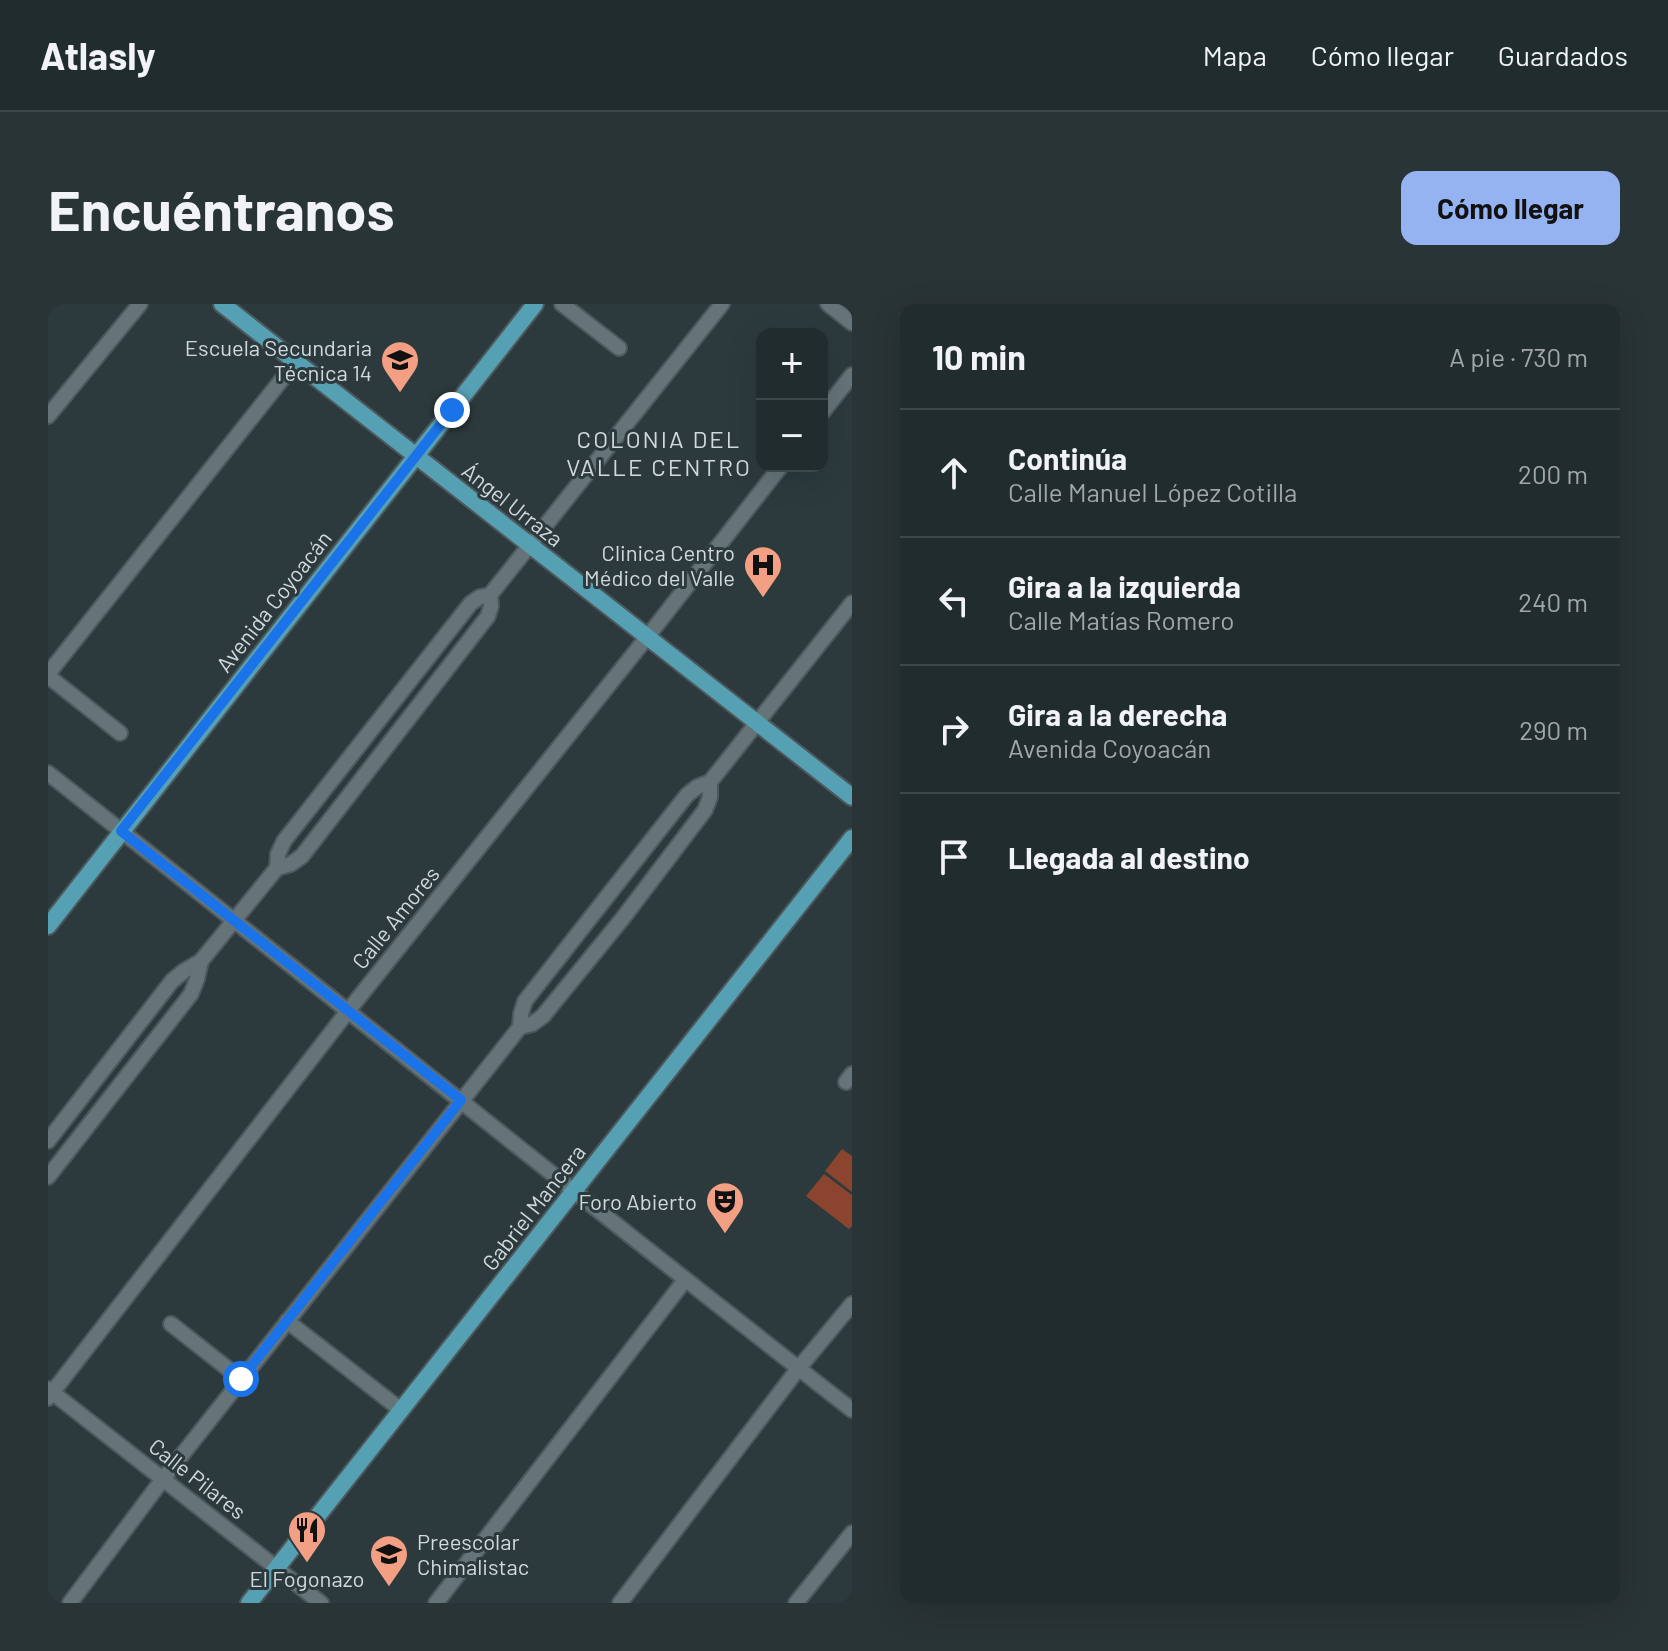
<!DOCTYPE html>
<html lang="es">
<head>
<meta charset="utf-8">
<style>
	:root { --surface:#212c2e; --page:#293436; --text:#f1f3f6; --muted:#a2a7aa; --line:#3e484a; --accent:#95b2f1 }
	body { margin:0; font-family:Barlow,sans-serif; background:var(--page); color:var(--text) }
	.controls { position:absolute; right:24px; top:24px; display:grid; overflow:hidden; border-radius:16px; box-shadow:0 8px 32px #0002 }
	.controls button { width:72px; height:72px; display:grid; place-items:center; padding:0; border:0; border-bottom:2px solid var(--line); background:var(--surface); color:var(--text); font:40px sans-serif }
	.stop { position:absolute; width:24px; height:24px; margin:-18px; border:6px solid #1a73e8; border-radius:50%; background:#fff }
	.stop.end { background:#1a73e8; border-color:#fff; box-shadow:0 2px 8px #0008 }
	.list { margin:0; padding:0; list-style:none }
	h2 { display:flex; justify-content:space-between; align-items:center; height:104px; margin:0; padding:0 32px; font-size:34px }
	h2 small { font-size:26px; font-weight:400; color:var(--muted) }
	.list li { display:grid; grid-template-columns:52px 1fr auto; gap:24px; align-items:center; box-sizing:border-box; height:128px; padding:0 32px; border-top:2px solid var(--line) }
	.list b { display:block; font-size:30px; white-space:nowrap }
	.list p { margin:0; font-size:26px; white-space:nowrap; color:var(--muted) }
	.list em { font-size:26px; font-style:normal; color:var(--muted) }
	.icon { flex:none; width:44px; height:44px; fill:none; stroke:currentColor; stroke-width:2; stroke-linecap:round; stroke-linejoin:round }
	.map { position:relative; flex:none; width:804px; height:1299px; overflow:hidden; border-radius:16px }
	header { display:flex; align-items:center; gap:48px; box-sizing:border-box; height:112px; padding:0 40px; background:var(--surface); border-bottom:2px solid var(--line) }
	header strong { font-size:38px }
	nav { display:flex; gap:44px; margin-inline-start:auto; font-size:28px }
	.intro { display:flex; align-items:center; justify-content:space-between; box-sizing:border-box; height:192px; padding:0 48px }
	h1 { margin:0; font-size:56px }
	.button { padding:20px 36px; border-radius:16px; background:var(--accent); color:#111; font-size:28px; font-weight:700 }
	main { display:flex; gap:48px; padding:0 48px }
	aside { flex:1; background:var(--surface); border-radius:16px; box-shadow:0 8px 32px #0002 }
	.map>svg:first-child { display:block }
	.green { fill:#8b442d }
	.lines { fill:none; stroke-linecap:round; stroke-linejoin:round }
	.minor-casing { stroke:#4d585c; stroke-width:18 }
	.major-casing { stroke:#4d585c; stroke-width:20 }
	.minor { stroke:#657479; stroke-width:14 }
	.major { stroke:#56a0b4; stroke-width:16 }
	.route { stroke:#1a73e8; stroke-width:10 }
	.labels { text-anchor:middle; dominant-baseline:central; stroke-width:6; stroke-linejoin:round; paint-order:stroke }
	.poi-label { font-size:22px; fill:#d1d9dc; stroke:#2c3a3e; text-anchor:end }
	.street-label { font-size:22px; fill:#d1d9dc; stroke:#2c3a3e }
	.neighbourhood-label { font-size:24px; letter-spacing:2px; fill:#d1d9dc; stroke:#2c3a3e }
</style>
</head>
<body>
<header>
<strong>Atlasly</strong>
<nav><a>Mapa</a><a>Cómo llegar</a><a>Guardados</a></nav>
</header>
<div class="intro"><h1>Encuéntranos</h1><a class="button">Cómo llegar</a></div>
<main>
<div class="map">
<svg width="804" height="1299" viewBox="0 0 804 1299">
	<rect width="100%" height="100%" fill="#2c3a3e"/>
	<g class="green">
		<path d="M 794,845 L 804,852 L 804,888 L 777,867 Z"/>
		<path d="M 776,870 L 804,891 L 804,922 L 801,925 L 758,892 Z"/>
	</g>
	<g class="lines">
		<defs>
			<g id="minor">
				<path d="M 514,0 L 571,44"/>
				<path d="M 780,0 L 804,19"/>
				<path d="M 774,109 L 804,71"/>
				<path d="M 0,112 L 92,0"/>
				<path d="M 0,370 L 247,59"/>
				<path d="M 0,372 L 72,429"/>
				<path d="M 0,469 C 269,681 534,896 804,1106"/>
				<path d="M 229,564 L 243,560 L 254,552 L 440,312 L 443,302 L 442,291"/>
				<path d="M 472,723 L 473,710 L 477,697 L 639,491 L 649,483 L 662,478 L 804,299"/>
				<path d="M 798,778 L 804,770"/>
				<path d="M 0,837 L 124,677 L 136,667 L 153,657 L 229,564 L 230,550 L 236,537 L 423,299 L 432,293 L 442,291 L 674,0"/>
				<path d="M 0,873 L 143,690 L 149,675 L 153,657"/>
				<path d="M 239,1017 L 353,1106"/>
				<path d="M 123,1020 L 193,1075"/>
				<path d="M 0,1085 L 273,1299"/>
				<path d="M 0,1094 L 300,707 L 600,332 L 733,162"/>
				<path d="M 22,1299 L 115,1175 L 472,723 L 484,720 L 495,712 L 575,614 L 657,506 L 662,493 L 662,478"/>
				<path d="M 388,1299 L 637,976"/>
				<path d="M 572,1299 L 750,1065 L 804,1000"/>
				<path d="M 748,1299 L 804,1229"/>
			</g>
			<g id="major">
				<path d="M 174,0 L 804,493"/>
				<path d="M 0,622 L 487,0"/>
				<path d="M 201,1299 L 804,534"/>
			</g>
		</defs>
		<use href="#minor" class="minor-casing"/>
		<use href="#major" class="major-casing"/>
		<use href="#minor" class="minor"/>
		<use href="#major" class="major"/>
	</g>
	<g class="lines">
		<path class="route" d="M 193,1075 L 413,796 L 73,527 L 404,106"/>
	</g>
	<defs>
		<symbol id="school-pin" viewBox="-11 -11 22 30"><path d="M0 17L-7.5 6A9.5 9.5 0 1 1 7.5 6Z" fill="#f39f83" stroke="#2c3a3e"/><path d="M0-5L7-2L0 1L-7-2ZM-4 1L0 2.5L4 1V4Q0 6-4 4Z" fill="#111"/></symbol>
		<symbol id="hospital-pin" viewBox="-11 -11 22 30"><path d="M0 17L-7.5 6A9.5 9.5 0 1 1 7.5 6Z" fill="#f39f83" stroke="#2c3a3e"/><path d="M-5-5h3v3.5h4V-5h3V5h-3V1.5h-4V5h-3Z" fill="#111"/></symbol>
		<symbol id="theatre-pin" viewBox="-11 -11 22 30"><path d="M0 17L-7.5 6A9.5 9.5 0 1 1 7.5 6Z" fill="#f39f83" stroke="#2c3a3e"/><path d="M-5-5.5Q0-4 5-5.5V0Q5 5 0 6Q-5 5-5 0ZM-3.3-2.5H-1v1.5H-3.3ZM1-2.5H3.3v1.5H1ZM-2.8 1Q0 5.5 2.8 1Z" fill="#111"/></symbol>
		<symbol id="restaurant-pin" viewBox="-11 -11 22 30"><path d="M0 17L-7.5 6A9.5 9.5 0 1 1 7.5 6Z" fill="#f39f83" stroke="#2c3a3e"/><path d="M-5-6h1v4h1v-4h1v4h1v-4h1v5L-1.5 .5V6h-2V.5L-5-1ZM5-6V6H3V1.5H1.5Q1.5-4 5-6Z" fill="#111"/></symbol>
	</defs>
	<g fill-rule="evenodd">
		<use href="#school-pin" x="330" y="34" width="44" height="60"/>
		<use href="#hospital-pin" x="693" y="239" width="44" height="60"/>
		<use href="#theatre-pin" x="655" y="875" width="44" height="60"/>
		<use href="#restaurant-pin" x="237" y="1204" width="44" height="60"/>
		<use href="#school-pin" x="319" y="1228" width="44" height="60"/>
	</g>
	<g class="labels">
		<g class="poi-label">
			<text x="324" y="43">Escuela Secundaria<tspan x="324" dy="25">Técnica 14</tspan></text>
			<text x="687" y="248">Clinica Centro<tspan x="687" dy="25">Médico del Valle</tspan></text>
			<text x="649" y="897">Foro Abierto</text>
			<text x="369" y="1237" text-anchor="start">Preescolar<tspan x="369" dy="25">Chimalistac</tspan></text>
			<text x="259" y="1274" text-anchor="middle">El Fogonazo</text>
		</g>
		<g class="street-label">
			<text transform="translate(465 200) rotate(38)">Ángel Urraza</text>
			<text transform="translate(225 297) rotate(-52)">Avenida Coyoacán</text>
			<text transform="translate(347 613) rotate(-51)">Calle Amores</text>
			<text transform="translate(485 903) rotate(-52)">Gabriel Mancera</text>
			<text transform="translate(150 1174) rotate(38)">Calle Pilares</text>
		</g>
		<g class="neighbourhood-label">
			<text x="611" y="134">COLONIA DEL<tspan x="611" dy="28">VALLE CENTRO</tspan></text>
		</g>
	</g>
</svg>
<div class="controls">
<button>+</button>
<button>−</button>
</div>
<div class="stop" style="left:193px;top:1075px"></div>
<div class="stop end" style="left:404px;top:106px"></div>
</div>
<aside>
<h2>10 min<small>A pie · 730 m</small></h2>
<ul class="list">
<li><svg class="icon" aria-label="ahead" viewBox="0 0 24 24"><path d="M12 20V5M6 11l6-6 6 6"/></svg><div><b>Continúa</b><p>Calle Manuel López Cotilla</p></div><em>200 m</em></li>
<li><svg class="icon" aria-label="left" viewBox="0 0 24 24"><path d="M17 20v-9H6M10 6l-5 5 5 5"/></svg><div><b>Gira a la izquierda</b><p>Calle Matías Romero</p></div><em>240 m</em></li>
<li><svg class="icon" aria-label="right" viewBox="0 0 24 24"><path d="M7 20v-9h11M14 6l5 5-5 5"/></svg><div><b>Gira a la derecha</b><p>Avenida Coyoacán</p></div><em>290 m</em></li>
<li><svg class="icon" aria-label="arrive" viewBox="0 0 24 24"><path d="M6 21V4h12l-3 4 3 4H6"/></svg><div><b>Llegada al destino</b></div></li>
</ul>
</aside>
</main>
</body>
</html>
